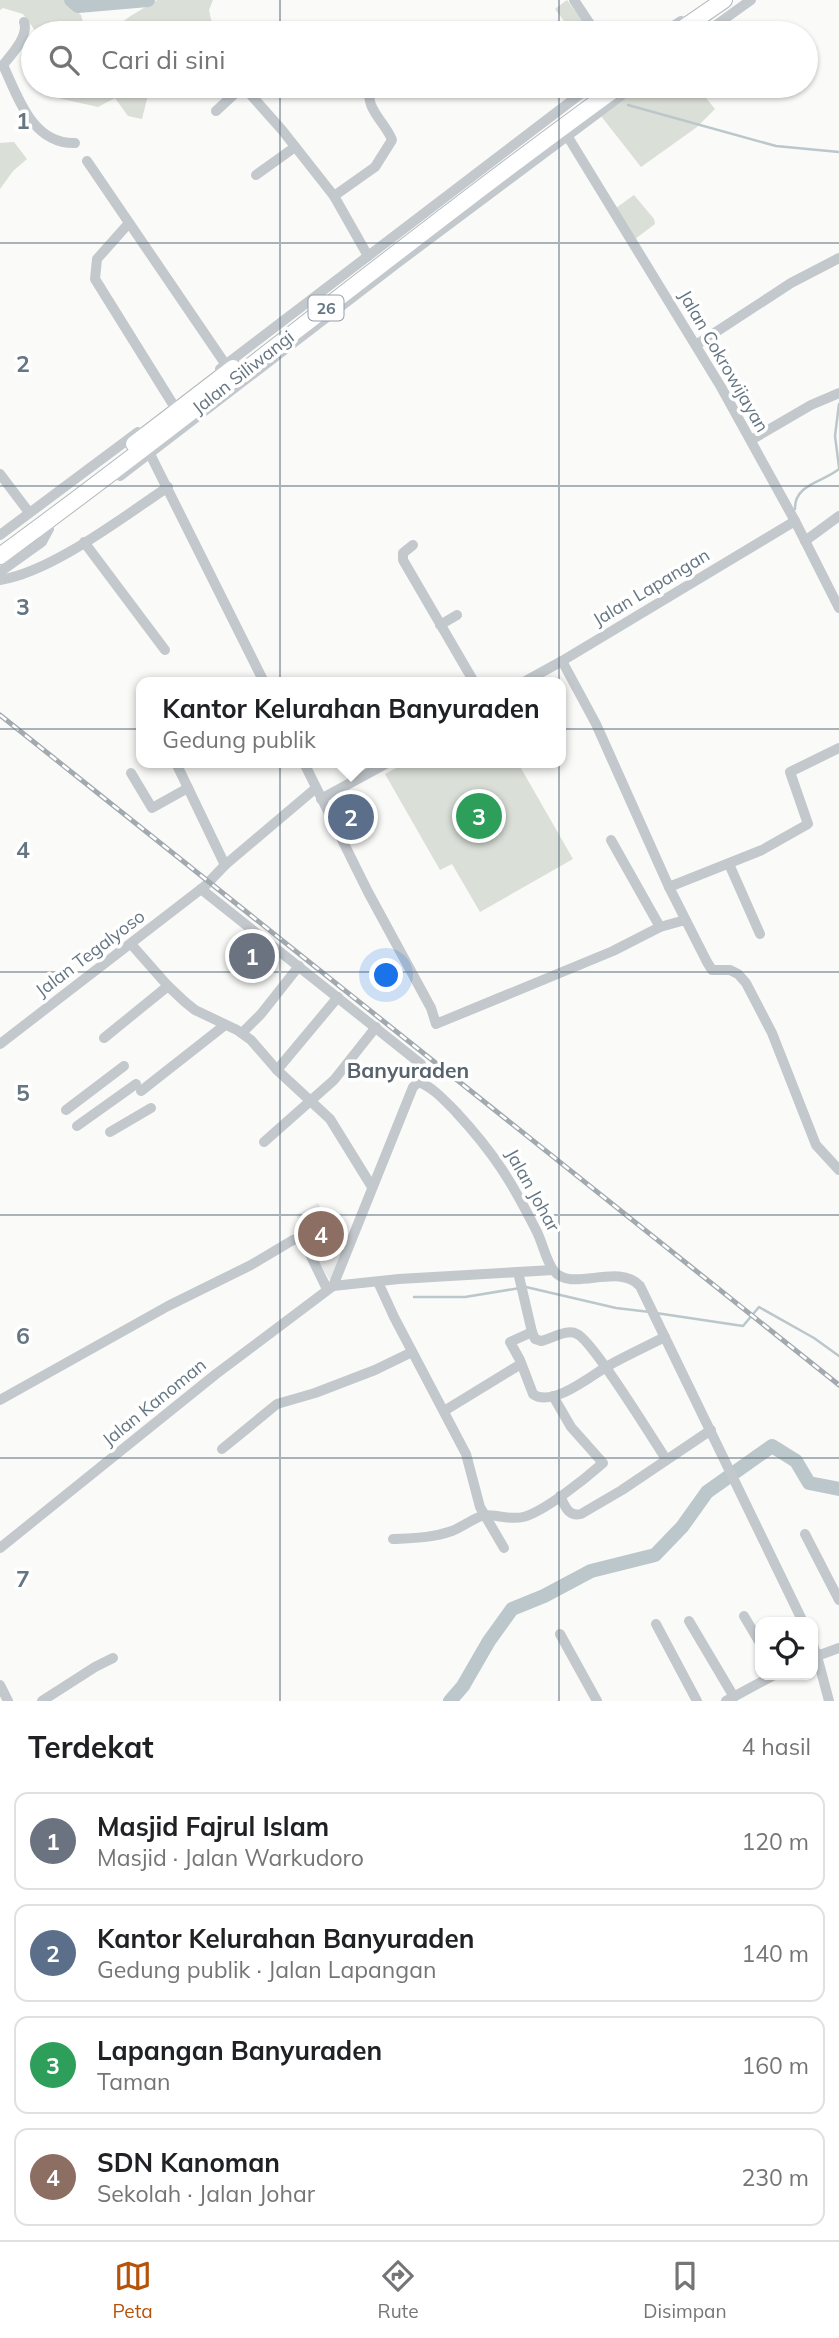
<!DOCTYPE html>
<html lang="id">
<head>
<meta charset="utf-8">
<style>
	:root { --surface:#fff; --page:#f6f6f6; --text:#202124; --muted:#757577; --line:#e0e0e0; --accent:#b45309 }
	body { margin:0; font-family:Mulish,sans-serif; background:var(--page); color:var(--text) }
	.controls { position:absolute; right:21px; bottom:21px; display:grid; overflow:hidden; border-radius:14px; box-shadow:0 2px 5px #0004 }
	.controls button { width:63px; height:63px; display:grid; place-items:center; padding:0; border:0; border-bottom:2px solid var(--line); background:var(--surface); color:var(--text); font:35px sans-serif }
	.you { position:absolute; left:387px; top:976px; width:24px; height:24px; margin:-18px; border:5px solid #fff; border-radius:50%; background:#1a73e8; box-shadow:0 0 0 10px #1a73e833 }
	.badge { display:grid; place-items:center; width:46px; height:46px; border-radius:50%; background:var(--accent); color:#fff; font-size:23px; font-weight:700 }
	.pin { position:absolute; translate:-50% -50%; border:4px solid #fff; box-shadow:0 2px 7px #0006 }
	.popup { position:absolute; left:136px; top:677px; width:430px; height:91px; box-sizing:border-box; display:grid; place-content:center; border-radius:14px; background:var(--surface); filter:drop-shadow(0 2px 5px #0005); font-size:23px; white-space:nowrap; color:var(--muted) }
	.popup b { font-size:26px; color:var(--text) }
	.popup::after { content:''; position:absolute; left:50%; top:100%; margin-left:-14px; border:14px solid transparent; border-top-color:var(--surface) }
	.list { margin:0; padding:0; list-style:none }
	h2 { display:flex; justify-content:space-between; align-items:center; height:91px; margin:0; padding:0 28px; font-size:30px }
	h2 small { font-size:23px; font-weight:400; color:var(--muted) }
	.list li { display:grid; grid-template-columns:46px 1fr auto; gap:21px; align-items:center; box-sizing:border-box; height:98px; margin:0 14px 14px; padding:0 14px; border:2px solid var(--line); border-radius:14px }
	.list b { display:block; font-size:26px; white-space:nowrap }
	.list p { margin:0; font-size:23px; white-space:nowrap; color:var(--muted) }
	.list em { font-size:23px; font-style:normal; color:var(--muted) }
	.icon { flex:none; width:38px; height:38px; fill:none; stroke:currentColor; stroke-width:2; stroke-linecap:round; stroke-linejoin:round }
	.map { position:relative; flex:none; width:839px; height:1701px; overflow:hidden }
	.search { position:absolute; background:var(--surface); box-shadow:0 2px 5px #0004; left:21px; right:21px; top:21px; height:77px; display:flex; align-items:center; gap:18px; box-sizing:border-box; padding:0 24px; border-radius:38px; color:var(--muted); font-size:26px }
	.sheet { height:539px; background:var(--surface) }
	nav { display:flex; justify-content:space-around; align-items:center; box-sizing:border-box; height:98px; border-top:2px solid var(--line); background:var(--surface); font-size:19px; color:var(--muted) }
	nav a { display:grid; justify-items:center; gap:4px }
	nav .on { color:var(--accent) }
	.map>svg:first-child { display:block }
	.built { fill:#e8e9e9 }
	.green { fill:#dadfd7 }
	.lines { fill:none; stroke-linecap:round; stroke-linejoin:round }
	.stream { stroke:#bbc7cb; stroke-width:2.5 }
	.river { stroke:#bbc7cb; stroke-width:14 }
	.highway-casing { stroke:#b4b9bd; stroke-width:18 }
	.minor { stroke:#c3c8cc; stroke-width:10 }
	.highway { stroke:#fff; stroke-width:16 }
	.rail-casing { stroke:#a2aab0; stroke-width:5 }
	.rail { stroke:#fff; stroke-width:2.5; stroke-dasharray:8; stroke-linecap:butt }
	.grid { fill:none; stroke:#657683; stroke-width:2; stroke-opacity:0.55 }
	.labels { text-anchor:middle; dominant-baseline:central; stroke-width:7; stroke-linejoin:round; paint-order:stroke }
	.shield { fill:#fff; stroke:#939fa8; stroke-width:2 }
	.shield-label { font-size:16px; font-weight:bold; fill:#657683 }
	.street-label { font-size:18px; fill:#657683; stroke:#fff }
	.quarter-label { font-size:21px; font-weight:bold; fill:#57646e; stroke:#fff }
	.grid-label { font-size:23px; text-anchor:middle; font-weight:bold; fill:#657683; stroke:#fff; stroke-width:7; stroke-linejoin:round; paint-order:stroke }
</style>
</head>
<body>
<div class="map">
<svg width="839" height="1701" viewBox="0 0 839 1701">
	<rect width="100%" height="100%" fill="#fafaf8"/>
	<path class="built" d="M 318,1203 L 346,1251 L 332,1283 L 317,1259 L 296,1215 Z"/>
	<g class="green">
		<path d="M 0,0 L 65,0 L 81,15 L 86,33 L 37,33 L 23,14 L 3,8 L 0,10 Z"/>
		<path d="M 157,0 L 213,0 L 209,10 L 212,24 L 205,33 L 199,33 L 181,24 L 185,33 L 108,33 L 129,17 Z"/>
		<path d="M 567,0 L 592,33 L 573,33 L 555,9 Z"/>
		<path d="M 63,86 L 149,86 L 150,87 L 142,119 L 128,116 L 115,98 L 98,107 L 58,98 L 56,93 Z"/>
		<path d="M 643,86 L 698,88 L 715,109 L 697,127 L 641,167 L 601,116 Z"/>
		<path d="M 14,142 L 27,159 L 13,171 L 0,189 L 0,143 Z"/>
		<path d="M 634,195 L 654,219 L 655,224 L 635,239 L 616,208 Z"/>
		<path d="M 405,763 L 518,763 L 573,859 L 480,912 L 452,864 L 440,870 L 385,774 Z"/>
	</g>
	<g class="lines">
		<g class="stream">
			<path d="M 628,105 L 776,146 L 839,152"/>
			<path d="M 839,404 L 835,436 L 839,467"/>
			<path d="M 795,509 C 794,484 824,482 839,469"/>
			<path d="M 526,1287 L 616,1308 L 650,1312"/>
			<path d="M 414,1297 L 465,1297 L 520,1288"/>
			<path d="M 656,1313 L 743,1326 L 759,1307 L 814,1338 L 839,1356"/>
		</g>
		<g class="river">
			<path d="M 71,0 L 78,6 L 148,0"/>
			<path d="M 450,1701 L 463,1686 L 489,1641 L 512,1609 L 544,1596 L 591,1571 L 655,1555 L 682,1527 L 707,1492 L 772,1446 L 796,1461 L 809,1483 L 839,1489"/>
		</g>
		<defs>
			<g id="highway">
				<path d="M 676,33 L 724,0"/>
				<path d="M 134,444 L 233,368"/>
				<path d="M 0,556 C 209,403 409,238 619,86"/>
			</g>
		</defs>
		<use href="#highway" class="highway-casing"/>
		<g class="minor">
			<path d="M 574,0 L 596,33"/>
			<path d="M 24,22 C 29,36 12,54 3,65 C 18,97 32,144 75,143"/>
			<path d="M 663,33 L 681,21"/>
			<path d="M 705,33 L 751,0"/>
			<path d="M 243,86 L 282,130 L 334,196 L 368,256"/>
			<path d="M 216,111 L 243,86"/>
			<path d="M 568,137 L 721,387 L 795,521 L 839,608"/>
			<path d="M 87,161 L 226,365"/>
			<path d="M 256,175 L 295,147"/>
			<path d="M 334,196 L 375,167 L 392,140 C 386,123 361,105 372,86"/>
			<path d="M 129,223 L 97,259 L 95,279 L 174,406"/>
			<path d="M 696,345 L 791,283 L 839,258"/>
			<path d="M 220,369 L 591,86"/>
			<path d="M 751,440 L 811,405 L 839,393"/>
			<path d="M 150,454 L 264,682"/>
			<path d="M 0,474 L 28,511"/>
			<path d="M 120,476 L 396,264 L 634,86"/>
			<path d="M 0,535 L 138,432"/>
			<path d="M 805,541 L 839,516"/>
			<path d="M 84,542 L 165,650"/>
			<path d="M 413,545 L 403,553 L 403,560 L 474,682"/>
			<path d="M 0,572 L 42,542 L 49,529"/>
			<path d="M 0,580 C 52,572 123,517 168,487"/>
			<path d="M 440,625 L 457,615"/>
			<path d="M 562,661 L 596,724 L 669,887 L 707,962 L 712,970 L 730,970 L 738,974 L 746,983 L 772,1033 L 816,1145 L 839,1170"/>
			<path d="M 524,682 L 562,661 L 795,521"/>
			<path d="M 176,763 L 225,865"/>
			<path d="M 304,763 L 368,892 L 431,1008 L 436,1024 L 613,951 L 660,927 L 685,920"/>
			<path d="M 131,773 L 152,808 L 188,788"/>
			<path d="M 321,799 L 387,763"/>
			<path d="M 611,840 L 660,927"/>
			<path d="M 729,864 L 760,934"/>
			<path d="M 669,887 L 762,850 L 808,824 L 790,772 L 839,748"/>
			<path d="M 201,889 L 421,1064 L 419,1082"/>
			<path d="M 131,944 L 168,986 L 185,1002 L 195,1010 L 237,1030 L 251,1040 L 277,1070 L 330,1119 L 372,1187"/>
			<path d="M 242,1033 L 261,1014 L 299,966"/>
			<path d="M 104,1038 L 168,986"/>
			<path d="M 0,1044 L 205,886 L 225,865 L 316,788"/>
			<path d="M 277,1070 L 338,997"/>
			<path d="M 141,1091 L 225,1025"/>
			<path d="M 66,1110 L 124,1066"/>
			<path d="M 77,1126 L 136,1084"/>
			<path d="M 110,1132 L 151,1108"/>
			<path d="M 264,1142 L 334,1080 L 376,1027"/>
			<path d="M 518,1272 L 532,1332"/>
			<path d="M 378,1282 L 394,1317 L 466,1454 L 480,1507 L 504,1548"/>
			<path d="M 333,1286 L 413,1087 L 419,1082 C 434,1088 445,1101 456,1112 C 494,1153 512,1182 537,1232 C 543,1244 546,1261 554,1271 C 571,1293 618,1262 640,1286 L 803,1622"/>
			<path d="M 333,1286 L 399,1279 L 553,1270"/>
			<path d="M 665,1337 C 645,1347 625,1356 606,1367 C 590,1377 551,1408 533,1394 L 520,1360 L 510,1342 L 532,1332 L 535,1339 L 541,1341 C 551,1339 567,1328 577,1334 C 593,1341 652,1438 666,1459"/>
			<path d="M 0,1400 L 168,1306 L 251,1265 L 293,1240 L 298,1239 L 309,1252 L 327,1289"/>
			<path d="M 444,1411 L 521,1364"/>
			<path d="M 222,1449 L 277,1404 L 315,1393 L 375,1370 L 412,1352"/>
			<path d="M 560,1496 C 565,1506 568,1517 581,1514 L 622,1490 L 711,1430"/>
			<path d="M 805,1534 L 839,1600"/>
			<path d="M 393,1539 C 413,1538 432,1538 452,1531 C 460,1528 479,1515 485,1515 C 498,1515 510,1520 523,1517 C 544,1512 586,1478 603,1463 L 571,1427 L 553,1396"/>
			<path d="M 0,1548 L 216,1374 L 333,1286"/>
			<path d="M 744,1616 L 760,1643"/>
			<path d="M 689,1621 L 734,1697"/>
			<path d="M 656,1624 L 697,1701"/>
			<path d="M 560,1634 L 597,1701"/>
			<path d="M 813,1645 L 817,1656 L 839,1648"/>
			<path d="M 813,1658 L 817,1656 L 829,1701"/>
			<path d="M 0,1685 L 8,1701"/>
			<path d="M 42,1701 L 95,1667 L 113,1658"/>
			<path d="M 726,1701 L 774,1675"/>
		</g>
		<use href="#highway" class="highway"/>
		<defs>
			<path id="rail" d="M 0,715 L 839,1385"/>
		</defs>
		<use href="#rail" class="rail-casing"/>
		<use href="#rail" class="rail"/>
	</g>
	<path class="grid" d="M 280,0 L 280,33M 559,0 L 559,33M 280,86 L 280,1701M 559,86 L 559,1701M 0,243 L 839,243M 0,486 L 839,486M 0,729 L 839,729M 0,972 L 839,972M 0,1215 L 839,1215M 0,1458 L 839,1458"/>
	<g class="labels">
		<rect class="shield" x="308.5" y="295.5" width="35" height="25" rx="5"/>
		<g class="shield-label">
			<text x="326" y="308">26</text>
		</g>
		<g class="street-label">
			<text transform="translate(724 361) rotate(60)">Jalan Cokrowijayan</text>
			<text transform="translate(243 372) rotate(-38)">Jalan Siliwangi</text>
			<text transform="translate(651 587) rotate(-31)">Jalan Lapangan</text>
			<text transform="translate(90 953) rotate(-37)">Jalan Tegalyoso</text>
			<text transform="translate(533 1190) rotate(61)">Jalan Johar</text>
			<text transform="translate(154 1402) rotate(-39)">Jalan Kanoman</text>
		</g>
		<g class="quarter-label">
			<text x="408" y="1070">Banyuraden</text>
		</g>
	</g>
	<g class="grid-label">
		<text x="23" y="129">1</text>
		<text x="23" y="372">2</text>
		<text x="23" y="615">3</text>
		<text x="23" y="858">4</text>
		<text x="23" y="1101">5</text>
		<text x="23" y="1344">6</text>
		<text x="23" y="1587">7</text>
	</g>
</svg>
<div class="controls">
<button><svg class="icon" aria-label="locate" viewBox="0 0 24 24"><circle cx="12" cy="12" r="6"/><path d="M12 2v4M12 18v4M2 12h4M18 12h4"/></svg></button>
</div>
<div class="you"></div>
<div class="pin badge" style="left:252px;top:956px;background:#6b7280">1</div>
<div class="pin badge" style="left:351px;top:817px;background:#5c6f8a">2</div>
<div class="popup"><b>Kantor Kelurahan Banyuraden</b>Gedung publik</div>
<div class="pin badge" style="left:479px;top:816px;background:#2e9e5b">3</div>
<div class="pin badge" style="left:321px;top:1234px;background:#8d6e63">4</div>
<div class="search"><svg class="icon" aria-label="search" viewBox="0 0 24 24"><circle cx="10" cy="10" r="6"/><path d="M15 15l6 6"/></svg>Cari di sini</div>
</div>
<section class="sheet">
<h2>Terdekat<small>4 hasil</small></h2>
<ul class="list">
<li><span class="badge" style="background:#6b7280">1</span><div><b>Masjid Fajrul Islam</b><p>Masjid · Jalan Warkudoro</p></div><em>120 m</em></li>
<li><span class="badge" style="background:#5c6f8a">2</span><div><b>Kantor Kelurahan Banyuraden</b><p>Gedung publik · Jalan Lapangan</p></div><em>140 m</em></li>
<li><span class="badge" style="background:#2e9e5b">3</span><div><b>Lapangan Banyuraden</b><p>Taman</p></div><em>160 m</em></li>
<li><span class="badge" style="background:#8d6e63">4</span><div><b>SDN Kanoman</b><p>Sekolah · Jalan Johar</p></div><em>230 m</em></li>
</ul>
</section>
<nav>
<a class="on"><svg class="icon" aria-label="map" viewBox="0 0 24 24"><path d="M3 6l6-2 6 2 6-2v14l-6 2-6-2-6 2zM9 4v14M15 6v14"/></svg>Peta</a>
<a><svg class="icon" aria-label="directions" viewBox="0 0 24 24"><path d="M12 3l9 9-9 9-9-9zM9 14v-3h6M13 9l2 2-2 2"/></svg>Rute</a>
<a><svg class="icon" aria-label="saved" viewBox="0 0 24 24"><path d="M7 4h10v16l-5-4-5 4z"/></svg>Disimpan</a>
</nav>
</body>
</html>
